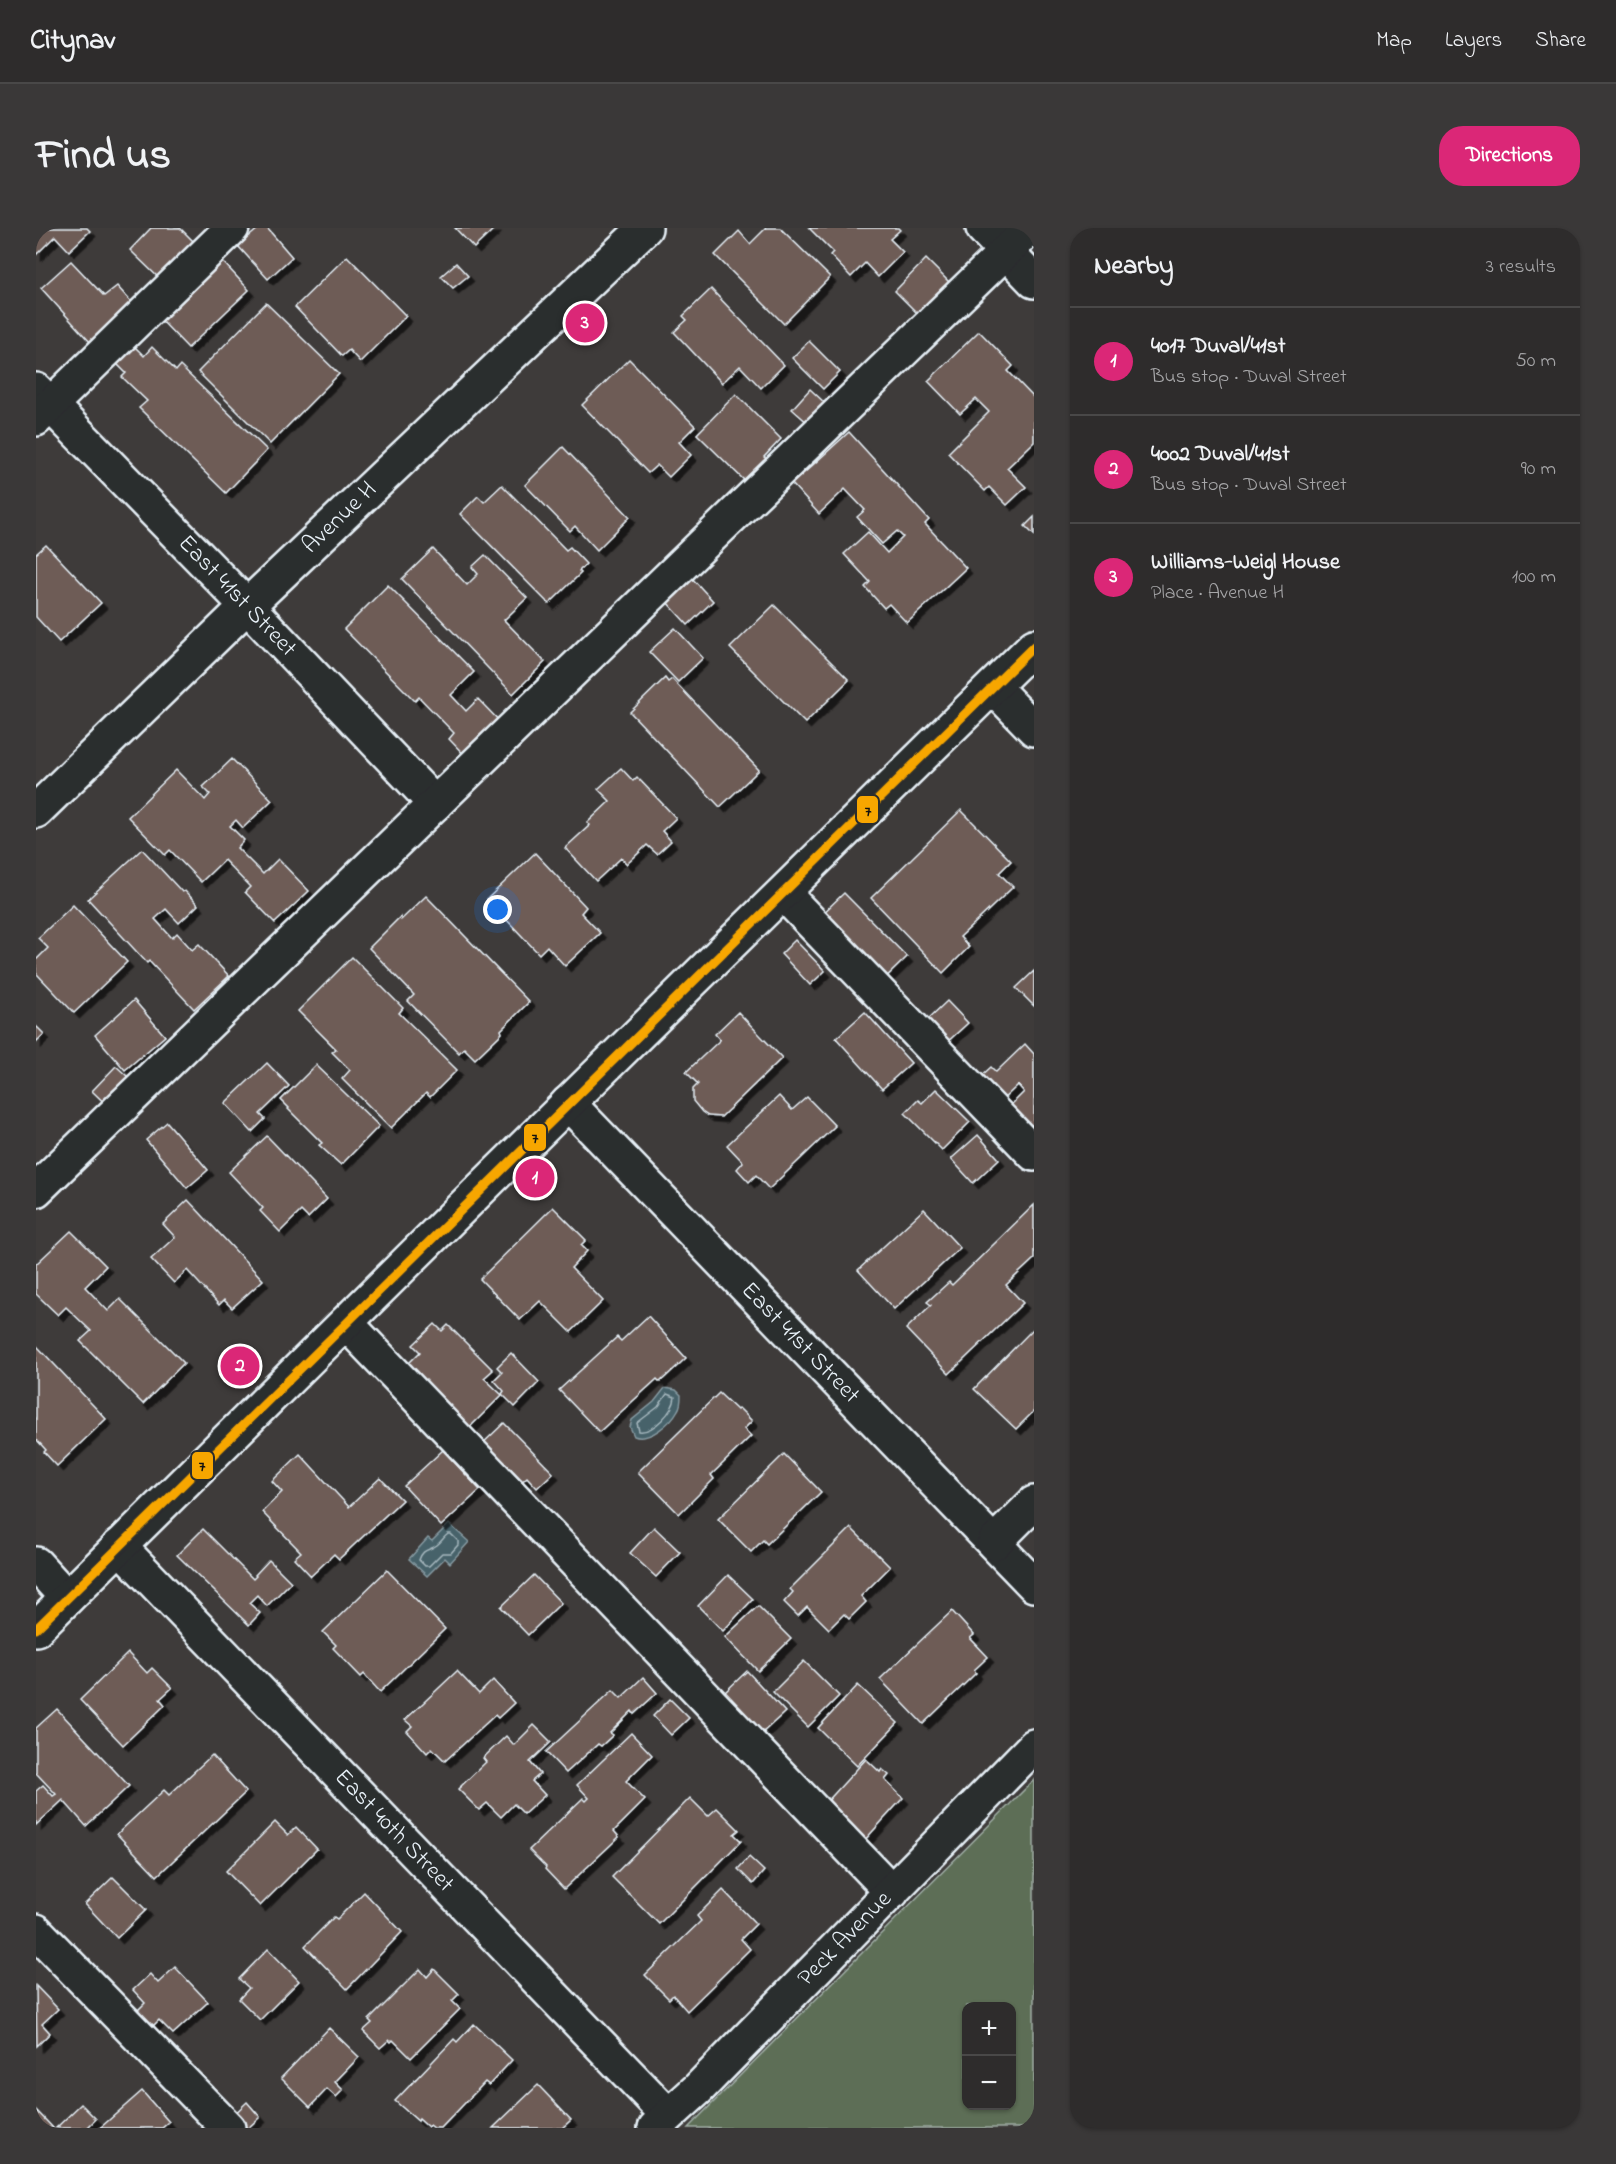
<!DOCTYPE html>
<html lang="en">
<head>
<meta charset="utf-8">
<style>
	:root { --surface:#2e2c2c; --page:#3a3838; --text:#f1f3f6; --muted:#a7a7a9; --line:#494848; --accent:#db2777 }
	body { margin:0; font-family:"Indie Flower",sans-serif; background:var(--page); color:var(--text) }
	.controls { position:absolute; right:18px; bottom:18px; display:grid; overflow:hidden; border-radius:12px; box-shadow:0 2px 4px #0004 }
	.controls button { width:54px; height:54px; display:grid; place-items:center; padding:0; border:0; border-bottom:2px solid var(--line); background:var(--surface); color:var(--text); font:30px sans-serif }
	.you { position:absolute; left:462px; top:682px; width:21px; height:21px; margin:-15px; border:4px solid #fff; border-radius:50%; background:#1a73e8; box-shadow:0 0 0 9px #1a73e833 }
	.badge { display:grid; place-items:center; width:39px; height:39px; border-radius:50%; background:var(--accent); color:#fff; font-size:20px; font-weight:700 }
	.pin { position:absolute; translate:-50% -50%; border:3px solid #fff; box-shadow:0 2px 6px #0006 }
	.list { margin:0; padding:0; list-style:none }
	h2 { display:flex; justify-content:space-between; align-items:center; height:78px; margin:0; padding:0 24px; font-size:26px }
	h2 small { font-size:20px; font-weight:400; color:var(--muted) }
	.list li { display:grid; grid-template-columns:39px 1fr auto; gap:18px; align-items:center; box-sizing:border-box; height:108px; padding:0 24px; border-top:2px solid var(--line) }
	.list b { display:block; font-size:22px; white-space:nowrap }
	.list p { margin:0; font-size:20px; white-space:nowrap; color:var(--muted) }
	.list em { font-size:20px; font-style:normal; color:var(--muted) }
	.map { position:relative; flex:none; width:998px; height:1900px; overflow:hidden; border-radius:24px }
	header { display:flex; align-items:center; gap:36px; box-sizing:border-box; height:84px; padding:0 30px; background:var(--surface); border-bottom:2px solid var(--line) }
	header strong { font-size:28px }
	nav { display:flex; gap:33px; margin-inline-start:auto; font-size:21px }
	.intro { display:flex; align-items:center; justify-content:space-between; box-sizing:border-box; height:144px; padding:0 36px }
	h1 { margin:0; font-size:42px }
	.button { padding:15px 27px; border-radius:24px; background:var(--accent); color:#fff; font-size:21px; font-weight:700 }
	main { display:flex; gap:36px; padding:0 36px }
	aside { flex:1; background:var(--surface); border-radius:24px; box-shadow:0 2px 4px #0004 }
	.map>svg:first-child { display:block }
	.green { fill:#5d6e57; stroke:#a2b0a8; stroke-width:1.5; fill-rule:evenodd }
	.water { fill:#46626a; stroke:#879ba3; stroke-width:1.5 }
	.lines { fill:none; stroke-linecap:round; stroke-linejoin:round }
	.shore { stroke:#a7b8bf; stroke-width:1.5 }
	.building { fill:#6e5c57; stroke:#e8f1f8; stroke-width:1.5; filter:url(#shadow) }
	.minor-casing { stroke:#e8f1f8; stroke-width:38 }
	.minor { stroke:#2a2d2e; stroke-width:33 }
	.bus-1-casing { stroke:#2a2d2e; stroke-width:14 }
	.bus-1 { stroke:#f7a600; stroke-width:9 }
	.labels { text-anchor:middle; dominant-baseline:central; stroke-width:4.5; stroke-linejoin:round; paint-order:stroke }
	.street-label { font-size:24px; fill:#e8f1f8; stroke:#2a2d2e }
	.line-badge { stroke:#2a2d2e; stroke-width:2 }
	.pale-badge-label { font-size:16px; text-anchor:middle; font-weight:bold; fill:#111 }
</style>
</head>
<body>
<header>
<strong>Citynav</strong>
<nav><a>Map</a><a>Layers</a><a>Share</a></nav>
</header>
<div class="intro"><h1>Find us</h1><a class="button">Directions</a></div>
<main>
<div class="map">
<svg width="998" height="1900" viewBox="0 0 998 1900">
	<defs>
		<filter id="shadow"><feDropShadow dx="5.5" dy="5.5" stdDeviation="0" flood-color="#0009"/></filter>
	</defs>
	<rect width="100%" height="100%" fill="#3e3b3a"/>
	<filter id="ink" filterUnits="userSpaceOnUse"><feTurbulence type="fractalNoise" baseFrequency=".0167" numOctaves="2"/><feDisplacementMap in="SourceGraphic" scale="12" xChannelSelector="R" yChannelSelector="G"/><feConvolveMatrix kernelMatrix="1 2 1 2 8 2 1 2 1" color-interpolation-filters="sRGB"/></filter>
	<g filter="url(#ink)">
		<path class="green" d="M 998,1552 L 998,1900 L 652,1900 ZM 975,1778 L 975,1878 L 930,1878 L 930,1778 Z"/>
		<g class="water">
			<path d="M 629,1160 L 640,1162 L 645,1167 C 645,1172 645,1178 642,1182 C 635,1195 613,1214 598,1208 L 594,1199 L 596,1192 L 618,1174 Z"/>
			<path d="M 413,1296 L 433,1314 L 414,1335 L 409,1330 L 391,1348 L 373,1331 L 392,1310 L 396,1313 Z"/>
		</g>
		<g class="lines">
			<g class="shore">
				<path d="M 631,1166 L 639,1169 C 638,1183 617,1205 603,1203 L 601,1195 L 622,1179 Z"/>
				<path d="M 412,1306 L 415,1306 L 422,1313 L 422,1317 L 415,1325 L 406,1325 L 393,1338 L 389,1338 L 383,1332 C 387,1320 393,1323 401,1317 C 405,1314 408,1309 412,1306 Z"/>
			</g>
		</g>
		<g class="building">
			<path d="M 0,0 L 51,0 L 54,3 L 33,23 L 19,8 L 0,27 Z"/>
			<path d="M 115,0 L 144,0 L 160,16 L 125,52 L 94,22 Z"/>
			<path d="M 223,0 L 231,0 L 256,29 L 232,51 L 202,18 Z"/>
			<path d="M 419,0 L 459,0 L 438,20 Z"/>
			<path d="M 730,0 L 744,0 L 794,49 L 748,96 L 679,27 L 703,3 L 714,16 Z"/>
			<path d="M 773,0 L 862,0 L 864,2 L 854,11 L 867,24 L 842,49 L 829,35 L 815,49 L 794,27 L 797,24 Z"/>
			<path d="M 311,28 L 370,88 L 324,134 L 313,122 L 306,128 L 259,79 Z"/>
			<path d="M 890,31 L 920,61 L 889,93 L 859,63 Z"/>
			<path d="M 35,33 L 68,68 L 81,58 L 97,76 L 54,114 L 5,60 Z"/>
			<path d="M 187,34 L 213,62 L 152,120 L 126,93 Z"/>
			<path d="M 420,35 L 432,48 L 417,60 L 405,48 Z"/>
			<path d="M 675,61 L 748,137 L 725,160 L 704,138 L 686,155 L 638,104 L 651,92 L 647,88 Z"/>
			<path d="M 230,75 L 303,146 L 234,216 L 162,144 Z"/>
			<path d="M 943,103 L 977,138 L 972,143 L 998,170 L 998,214 L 971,240 L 990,259 L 971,277 L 953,259 L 949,263 L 912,225 L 953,184 L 940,171 L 924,186 L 892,153 Z"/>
			<path d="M 773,113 L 804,144 L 787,161 L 756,130 Z"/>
			<path d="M 94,114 L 108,128 L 116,119 L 140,143 L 144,138 L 231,222 L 190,265 L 103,180 L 111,173 L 86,149 L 90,145 L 77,132 Z"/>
			<path d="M 593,131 L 659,198 L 643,214 L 655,227 L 633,249 L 621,237 L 612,245 L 546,177 Z"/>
			<path d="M 774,161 L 791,177 L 773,196 L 756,181 Z"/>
			<path d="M 700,166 L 745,211 L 728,229 L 735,235 L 713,257 L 661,206 Z"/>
			<path d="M 813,204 L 893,292 L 889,296 L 930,340 L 871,395 L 853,376 L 848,380 L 829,359 L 834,354 L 808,326 L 832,304 L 851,325 L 867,309 L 861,303 L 846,316 L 821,289 L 829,282 L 809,261 L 783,286 L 756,256 Z"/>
			<path d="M 527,219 L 594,289 L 561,322 L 539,298 L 534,303 L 489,257 Z"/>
			<path d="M 466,257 L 530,322 L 534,319 L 550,336 L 543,343 L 545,345 L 513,376 L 424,286 L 442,268 L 448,274 Z"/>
			<path d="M 998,289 L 998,307 L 989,298 Z"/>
			<path d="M 10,317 L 65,375 L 23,414 L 0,389 L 0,326 Z"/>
			<path d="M 397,321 L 431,357 L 442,346 L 436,339 L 449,327 L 491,370 L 468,392 L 509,434 L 477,466 L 366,351 Z"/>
			<path d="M 654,348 L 677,373 L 652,397 L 629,372 Z"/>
			<path d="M 352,357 L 438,444 L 415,467 L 430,483 L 442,471 L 472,502 L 437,536 L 413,511 L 418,505 L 383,469 L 379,473 L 308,401 Z"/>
			<path d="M 738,377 L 813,452 L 769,495 L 694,420 Z"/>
			<path d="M 639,400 L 667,430 L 642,454 L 613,424 Z"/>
			<path d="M 629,450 L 632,454 L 636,451 L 723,542 L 684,579 L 594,484 Z"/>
			<path d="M 196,531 L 236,572 L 207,600 L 200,592 L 194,598 L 208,612 L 201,620 L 227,646 L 242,631 L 273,663 L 239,695 L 209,664 L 214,659 L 188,632 L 165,654 L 134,622 L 129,627 L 92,589 L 140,542 L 169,572 L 174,566 L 167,559 Z"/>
			<path d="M 585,540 L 597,553 L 601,549 L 640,590 L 626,603 L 635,613 L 621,626 L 611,617 L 591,636 L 585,630 L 560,653 L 529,620 L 554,597 L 551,595 L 574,573 L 562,561 Z"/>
			<path d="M 925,582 L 975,633 L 963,645 L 977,659 L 924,709 L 933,719 L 907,745 L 835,670 Z"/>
			<path d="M 106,621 L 146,664 L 149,663 L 162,677 L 143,695 L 130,681 L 119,691 L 136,710 L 141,705 L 156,722 L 163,716 L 193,748 L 158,781 L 113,733 L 111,735 L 52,671 Z"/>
			<path d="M 499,625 L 550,679 L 545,685 L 564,705 L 529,738 L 511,718 L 503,726 L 451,671 Z"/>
			<path d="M 808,665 L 871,729 L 842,757 L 779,693 Z"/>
			<path d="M 390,668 L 493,774 L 465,802 L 466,805 L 439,831 L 428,820 L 423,825 L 372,773 L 378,767 L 333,720 L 364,689 L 365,692 Z"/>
			<path d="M 37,677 L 91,734 L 38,785 L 0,745 L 0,732 L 12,720 L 2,710 Z"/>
			<path d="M 759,712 L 789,743 L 774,757 L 745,726 Z"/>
			<path d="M 316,729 L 367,780 L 363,785 L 421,842 L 394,869 L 390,865 L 355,900 L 306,851 L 314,842 L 296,824 L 300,821 L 262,783 Z"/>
			<path d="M 998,743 L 998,778 L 980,760 Z"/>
			<path d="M 98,772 L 129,808 L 89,842 L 59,807 Z"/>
			<path d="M 911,773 L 932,795 L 909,816 L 889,794 Z"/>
			<path d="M 702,784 L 746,830 L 685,889 L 672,888 L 666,884 L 657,873 L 657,861 L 662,856 L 650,844 L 684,812 L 679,806 Z"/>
			<path d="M 829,784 L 875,835 L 846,861 L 800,810 Z"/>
			<path d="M 0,798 L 8,806 L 0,814 Z"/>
			<path d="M 989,816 L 998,826 L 998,896 L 991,903 L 971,881 L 988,864 L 982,857 L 963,875 L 942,851 L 955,839 L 960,844 Z"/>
			<path d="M 231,835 L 253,858 L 224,886 L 229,891 L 216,904 L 189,875 Z"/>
			<path d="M 280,837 L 343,898 L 305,937 L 283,917 L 286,915 L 252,881 L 253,880 L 245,872 Z"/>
			<path d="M 80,838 L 103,859 L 79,885 L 56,863 Z"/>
			<path d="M 900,861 L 934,894 L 906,922 L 869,885 L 882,872 L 886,875 Z"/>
			<path d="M 743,868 L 756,882 L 771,869 L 799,898 L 733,961 L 720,947 L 713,954 L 701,941 L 707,934 L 691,917 Z"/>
			<path d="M 131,894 L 172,942 L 151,960 L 110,912 Z"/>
			<path d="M 942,907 L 963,931 L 937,955 L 915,931 Z"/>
			<path d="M 231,908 L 291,971 L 272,990 L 265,983 L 244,1004 L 224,983 L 227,980 L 193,944 Z"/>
			<path d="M 152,972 L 227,1052 L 196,1080 L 188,1072 L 183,1077 L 151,1042 L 138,1055 L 115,1031 L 139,1009 L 127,996 Z"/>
			<path d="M 998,977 L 998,1031 L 970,1057 L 987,1075 L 913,1146 L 870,1101 L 895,1077 L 891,1074 L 913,1054 L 916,1057 Z"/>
			<path d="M 517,979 L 550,1012 L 545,1017 L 551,1023 L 535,1040 L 567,1073 L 535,1104 L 504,1073 L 484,1092 L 444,1051 Z"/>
			<path d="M 888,981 L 924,1020 L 858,1081 L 822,1042 Z"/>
			<path d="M 35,1003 L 70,1038 L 49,1059 L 72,1083 L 84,1071 L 148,1135 L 107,1176 L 44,1113 L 55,1103 L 30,1079 L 22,1087 L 0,1066 L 0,1036 Z"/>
			<path d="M 612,1088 L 650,1130 L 624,1154 L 621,1151 L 563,1204 L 523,1162 L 581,1109 L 585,1113 Z"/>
			<path d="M 399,1096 L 406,1103 L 412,1097 L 457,1142 L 448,1150 L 466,1167 L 433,1200 L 370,1138 L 384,1124 L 377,1117 Z"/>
			<path d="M 998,1100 L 998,1183 L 980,1201 L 938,1161 Z"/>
			<path d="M 0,1117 L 70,1191 L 21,1238 L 8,1224 L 10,1222 L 0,1211 Z"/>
			<path d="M 475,1125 L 503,1154 L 479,1179 L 466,1166 L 468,1163 L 458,1152 L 466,1144 L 461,1139 Z"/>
			<path d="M 683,1165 L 701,1182 L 703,1180 L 716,1193 L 708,1201 L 715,1208 L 675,1247 L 678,1251 L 643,1286 L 602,1244 Z"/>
			<path d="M 468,1195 L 517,1245 L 501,1260 L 491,1249 L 481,1258 L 443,1219 Z"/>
			<path d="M 407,1222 L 444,1262 L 405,1298 L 368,1258 Z"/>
			<path d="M 264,1226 L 313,1279 L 344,1250 L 366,1272 L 303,1331 L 298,1326 L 275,1348 L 258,1330 L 265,1324 L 226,1284 L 246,1264 L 236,1253 Z"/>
			<path d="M 748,1226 L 785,1264 L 731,1316 L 727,1312 L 715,1324 L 682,1291 Z"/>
			<path d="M 618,1299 L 644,1324 L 620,1349 L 594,1325 Z"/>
			<path d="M 815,1300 L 854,1339 L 825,1368 L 830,1374 L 813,1391 L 808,1386 L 793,1401 L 771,1379 L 762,1388 L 748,1374 L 757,1364 L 754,1361 Z"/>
			<path d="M 167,1301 L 217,1351 L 220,1348 L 219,1347 L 233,1332 L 255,1354 L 231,1378 L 221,1367 L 213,1375 L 224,1385 L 213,1397 L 141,1327 Z"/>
			<path d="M 351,1342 L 409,1401 L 344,1464 L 328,1446 L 325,1449 L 297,1420 L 300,1417 L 287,1404 Z"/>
			<path d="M 498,1347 L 525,1375 L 492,1407 L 465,1379 Z"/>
			<path d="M 692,1347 L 717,1371 L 687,1403 L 662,1378 Z"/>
			<path d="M 722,1378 L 755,1411 L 722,1443 L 689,1409 Z"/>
			<path d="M 916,1383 L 938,1407 L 934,1410 L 952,1429 L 938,1442 L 940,1445 L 887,1496 L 844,1451 Z"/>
			<path d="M 92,1425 L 111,1445 L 116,1440 L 136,1460 L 124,1471 L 129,1477 L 87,1517 L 44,1472 Z"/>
			<path d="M 768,1433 L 803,1468 L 772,1499 L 737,1464 Z"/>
			<path d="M 421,1443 L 443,1466 L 457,1452 L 478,1475 L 462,1490 L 459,1487 L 409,1533 L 396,1520 L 391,1525 L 371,1503 L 376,1498 L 369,1492 Z"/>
			<path d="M 711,1443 L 749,1484 L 725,1506 L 688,1465 Z"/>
			<path d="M 607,1449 L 621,1465 L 598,1486 L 596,1483 L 574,1505 L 577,1507 L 565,1518 L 562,1516 L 530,1545 L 510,1524 L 577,1462 L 585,1470 Z"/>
			<path d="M 822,1457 L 862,1495 L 821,1538 L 782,1500 Z"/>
			<path d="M 634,1471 L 653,1490 L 635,1507 L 617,1488 Z"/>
			<path d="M 21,1481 L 93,1558 L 50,1598 L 27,1572 L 0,1597 L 0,1563 L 7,1557 L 17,1568 L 20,1566 L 0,1545 L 0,1500 Z"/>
			<path d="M 498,1497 L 515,1514 L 494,1534 L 504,1546 L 496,1553 L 509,1567 L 488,1586 L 478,1576 L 465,1589 L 451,1575 L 443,1582 L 422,1561 L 450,1534 L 447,1530 L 470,1508 L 478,1517 Z"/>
			<path d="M 595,1505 L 616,1527 L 590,1553 L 609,1572 L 578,1603 L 583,1609 L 528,1661 L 509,1641 L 510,1639 L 493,1622 L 547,1570 L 550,1573 L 553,1570 L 541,1557 Z"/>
			<path d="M 176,1527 L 210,1564 L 121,1648 L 81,1606 L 128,1562 L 133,1567 Z"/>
			<path d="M 830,1531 L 844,1544 L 846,1541 L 853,1547 L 849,1552 L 867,1570 L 827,1614 L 788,1577 Z"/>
			<path d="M 654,1570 L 672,1588 L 681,1580 L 703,1602 L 698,1606 L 705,1613 L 623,1696 L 576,1649 Z"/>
			<path d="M 239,1594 L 252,1607 L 260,1599 L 281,1621 L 224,1678 L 190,1643 Z"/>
			<path d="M 713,1629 L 728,1643 L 717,1656 L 702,1641 Z"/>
			<path d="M 77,1649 L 110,1682 L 81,1710 L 49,1676 Z"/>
			<path d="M 687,1662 L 720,1696 L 705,1711 L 714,1721 L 651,1783 L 637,1767 L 633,1771 L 609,1747 L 665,1693 L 661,1688 Z"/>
			<path d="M 328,1664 L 366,1704 L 311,1761 L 269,1718 L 298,1689 L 301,1691 Z"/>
			<path d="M 232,1721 L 263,1753 L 224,1792 L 203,1771 L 213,1760 L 203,1751 Z"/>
			<path d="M 139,1739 L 172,1774 L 137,1806 L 123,1792 L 109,1806 L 94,1790 L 109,1775 L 97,1762 L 114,1746 L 122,1755 Z"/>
			<path d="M 384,1741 L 391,1749 L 398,1741 L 423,1766 L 416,1773 L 424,1781 L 375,1830 L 357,1812 L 355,1814 L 353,1812 L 344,1820 L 327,1803 L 336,1795 L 333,1792 Z"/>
			<path d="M 0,1758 L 22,1781 L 6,1796 L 14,1805 L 1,1818 Z"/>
			<path d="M 438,1796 L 476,1832 L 453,1857 L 449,1854 L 405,1900 L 398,1900 L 394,1897 L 392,1899 L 383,1891 L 382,1893 L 359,1873 L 418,1811 L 421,1814 Z"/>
			<path d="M 293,1800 L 323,1829 L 299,1854 L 307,1862 L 300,1869 L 291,1861 L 274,1879 L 245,1850 Z"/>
			<path d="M 502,1857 L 535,1892 L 526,1900 L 457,1900 Z"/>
			<path d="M 106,1863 L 133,1894 L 126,1900 L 64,1900 Z"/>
			<path d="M 211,1874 L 224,1889 L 212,1900 L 199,1900 L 192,1892 Z"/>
			<path d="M 45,1876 L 60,1891 L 51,1900 L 20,1900 Z"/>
			<path d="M 0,1882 L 17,1900 L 0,1900 Z"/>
		</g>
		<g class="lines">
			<defs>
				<g id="minor">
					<path d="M 947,0 L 998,53"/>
					<path id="s1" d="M 0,162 L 211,378 L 399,576"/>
					<path d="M 0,191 L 196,0"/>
					<path d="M 957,459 L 998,501"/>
					<path id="s2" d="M 0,583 L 211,378 L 609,0"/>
					<path d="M 748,666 L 998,926"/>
					<path id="s3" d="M 532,875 L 998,1357"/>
					<path d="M 0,962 L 994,0"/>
					<path d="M 310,1095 L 856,1664"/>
					<path d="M 958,1315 L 998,1275"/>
					<path id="s4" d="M 83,1318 L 632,1887"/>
					<path d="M 0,1336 L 31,1370"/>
					<path d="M 0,1401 L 463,943 L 998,418"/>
					<path d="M 0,1703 L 192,1900"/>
					<path id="s5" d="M 619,1900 L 662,1861 L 998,1518"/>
				</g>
			</defs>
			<use href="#minor" class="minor-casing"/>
			<use href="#minor" class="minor"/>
			<defs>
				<path id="bus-1" d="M 0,1401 L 998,418"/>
			</defs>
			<use href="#bus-1" class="bus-1-casing"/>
			<use href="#bus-1" class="bus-1"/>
		</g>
	</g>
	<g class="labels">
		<g class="street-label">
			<text stroke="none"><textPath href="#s2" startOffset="422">Avenue H</textPath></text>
			<text stroke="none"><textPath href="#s1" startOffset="288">East 41st Street</textPath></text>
			<text stroke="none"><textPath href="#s3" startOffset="334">East 41st Street</textPath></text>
			<text stroke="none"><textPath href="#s4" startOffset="396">East 40th Street</textPath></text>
			<text stroke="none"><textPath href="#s5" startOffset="268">Peck Avenue</textPath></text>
		</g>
	</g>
	<g class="line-badge">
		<rect x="820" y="567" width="23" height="29" rx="6" fill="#f7a600"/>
		<rect x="487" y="895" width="24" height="29" rx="6" fill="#f7a600"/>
		<rect x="155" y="1223" width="23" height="29" rx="6" fill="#f7a600"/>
	</g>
	<g class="pale-badge-label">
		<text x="832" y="588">7</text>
		<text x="499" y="915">7</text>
		<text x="166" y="1243">7</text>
	</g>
</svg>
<div class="controls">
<button>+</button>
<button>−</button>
</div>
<div class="you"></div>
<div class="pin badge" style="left:499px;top:950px">1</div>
<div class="pin badge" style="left:204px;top:1138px">2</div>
<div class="pin badge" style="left:549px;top:95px">3</div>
</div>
<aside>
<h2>Nearby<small>3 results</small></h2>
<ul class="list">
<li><span class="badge">1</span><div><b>4017 Duval/41st</b><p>Bus stop · Duval Street</p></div><em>50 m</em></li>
<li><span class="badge">2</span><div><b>4002 Duval/41st</b><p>Bus stop · Duval Street</p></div><em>90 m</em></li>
<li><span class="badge">3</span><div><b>Williams-Weigl House</b><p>Place · Avenue H</p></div><em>100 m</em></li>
</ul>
</aside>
</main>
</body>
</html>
